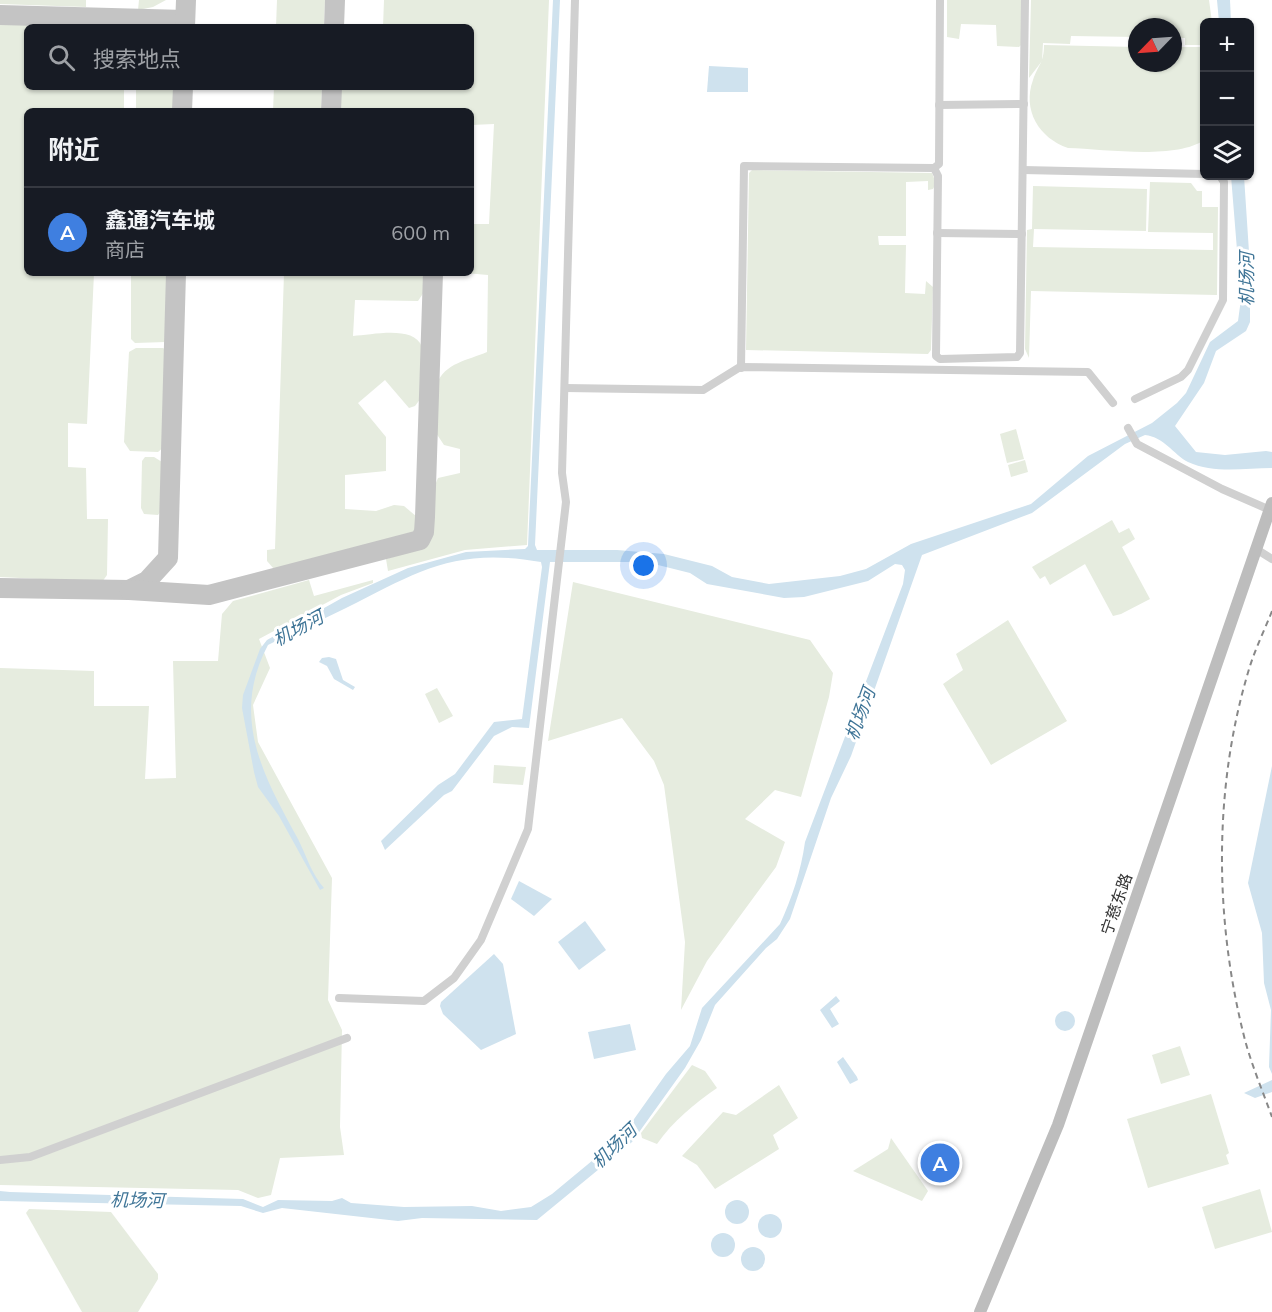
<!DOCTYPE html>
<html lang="zh">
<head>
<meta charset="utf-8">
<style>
	:root { --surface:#171b24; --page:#242831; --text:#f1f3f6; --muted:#9ea1a6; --line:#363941; --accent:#e63946 }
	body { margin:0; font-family:Mulish,"Noto Sans SC",sans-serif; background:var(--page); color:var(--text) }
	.controls { position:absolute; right:18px; top:18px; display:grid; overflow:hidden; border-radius:9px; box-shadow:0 2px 4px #0004 }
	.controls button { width:54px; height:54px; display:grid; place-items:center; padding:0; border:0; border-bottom:2px solid var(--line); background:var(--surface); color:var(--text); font:30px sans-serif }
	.compass { position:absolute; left:1128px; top:18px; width:54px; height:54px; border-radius:50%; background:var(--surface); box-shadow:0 2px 4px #0004; rotate:245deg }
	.you { position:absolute; left:644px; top:566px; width:21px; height:21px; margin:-15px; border:4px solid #fff; border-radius:50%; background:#1a73e8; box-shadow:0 0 0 9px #1a73e833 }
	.badge { display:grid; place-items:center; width:39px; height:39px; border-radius:50%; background:var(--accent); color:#fff; font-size:20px; font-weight:700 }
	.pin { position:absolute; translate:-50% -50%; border:3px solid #fff; box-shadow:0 2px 6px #0006 }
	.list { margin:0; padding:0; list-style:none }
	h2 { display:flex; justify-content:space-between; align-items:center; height:78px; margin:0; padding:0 24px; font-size:26px }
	h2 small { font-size:20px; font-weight:400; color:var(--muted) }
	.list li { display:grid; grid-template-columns:39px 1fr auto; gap:18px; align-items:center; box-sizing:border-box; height:90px; padding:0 24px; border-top:2px solid var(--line) }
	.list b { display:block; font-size:22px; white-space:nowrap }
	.list p { margin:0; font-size:20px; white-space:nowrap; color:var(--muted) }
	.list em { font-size:20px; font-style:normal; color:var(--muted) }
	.icon { flex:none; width:33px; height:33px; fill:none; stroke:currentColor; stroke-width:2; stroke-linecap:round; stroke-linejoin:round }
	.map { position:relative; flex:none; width:1272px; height:1312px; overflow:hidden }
	.search { position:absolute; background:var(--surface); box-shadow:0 2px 4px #0004; left:24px; top:24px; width:450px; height:66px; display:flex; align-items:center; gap:15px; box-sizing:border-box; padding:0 21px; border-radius:9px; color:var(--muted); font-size:22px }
	.panel { position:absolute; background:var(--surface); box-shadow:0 2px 4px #0004; left:24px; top:108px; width:450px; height:168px; border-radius:9px }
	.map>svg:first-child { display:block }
	.green { fill:#e6ecdf }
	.water { fill:#cfe2ee }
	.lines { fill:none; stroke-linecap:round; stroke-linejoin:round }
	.taxiway { stroke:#c4c4c4; stroke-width:20 }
	.minor { stroke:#d0d0d0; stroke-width:8 }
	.secondary { stroke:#bdbdbd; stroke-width:12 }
	.rail { stroke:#888; stroke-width:2; stroke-dasharray:6 4.5; stroke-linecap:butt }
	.labels { text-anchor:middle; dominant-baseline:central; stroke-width:6; stroke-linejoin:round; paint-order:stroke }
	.street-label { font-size:16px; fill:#333; stroke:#fff }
	.water-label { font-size:18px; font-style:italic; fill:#3f7597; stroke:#fff }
</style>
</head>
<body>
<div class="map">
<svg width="1272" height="1312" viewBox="0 0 1272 1312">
	<rect width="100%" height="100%" fill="#fff"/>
	<g class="green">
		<path d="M 0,0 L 86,0 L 86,7 L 0,4 Z"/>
		<path d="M 139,0 L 166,0 L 153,7 L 138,10 Z"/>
		<path d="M 277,0 L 325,0 L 324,27 L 276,27 Z"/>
		<path d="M 384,0 L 549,0 L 527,545 L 465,550 L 388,571 L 386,559 C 430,546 431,547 434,501 C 434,493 434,486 438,478 L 460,473 L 460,449 L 444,445 L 436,433 L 437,384 C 444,363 469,360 487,352 L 488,275 L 465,273 L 471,273 L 471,224 L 489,224 L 494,124 L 471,125 L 471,111 L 337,111 L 339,87 L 471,87 L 471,27 L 383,27 Z"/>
		<path d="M 947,0 L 1023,0 L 1022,44 L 1019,47 L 997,46 L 996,25 L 961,24 L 959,39 L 947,37 Z"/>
		<path d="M 1031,0 L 1209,0 L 1212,22 L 1204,22 L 1204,45 L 1185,45 L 1185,38 L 1173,38 L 1173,27 L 1137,27 L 1137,37 L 1071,36 L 1070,44 L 1043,43 L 1042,61 L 1029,78 Z"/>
		<path d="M 0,22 L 123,27 L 27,27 L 27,87 L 124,87 L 124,111 L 27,111 L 27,273 L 94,273 L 87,424 L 68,423 L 68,467 L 86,468 L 87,519 L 108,519 L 107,575 L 102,582 L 0,577 Z"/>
		<path d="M 1044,45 L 1137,47 L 1137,63 L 1173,63 L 1173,47 L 1204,47 L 1204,140 C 1176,160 1104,149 1068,148 C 1039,138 1022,110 1033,80 C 1038,65 1044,63 1044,45 Z"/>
		<rect x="136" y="87" width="39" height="24"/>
		<path d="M 274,87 L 322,87 L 321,111 L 273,111 Z"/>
		<path d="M 752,170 L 932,173 L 936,183 L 933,189 L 928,190 L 928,181 L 906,182 L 906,236 L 878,236 L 879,245 L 906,245 L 905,293 L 925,294 L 926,281 L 933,287 L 931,350 L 928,354 L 746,350 L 749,173 Z"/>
		<path d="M 1150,182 L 1191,183 L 1197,191 L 1202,191 L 1202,207 L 1218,207 L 1217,295 L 1031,291 L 1029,358 L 1025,349 L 1027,230 L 1032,229 L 1033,186 L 1147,189 L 1146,231 L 1034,229 L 1033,247 L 1213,250 L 1213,233 L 1148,232 Z"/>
		<path d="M 131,273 L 172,273 L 170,339 L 166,342 L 135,343 L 131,339 Z"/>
		<path d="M 284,273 L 425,273 L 424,292 L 418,301 L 355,300 L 353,336 C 373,335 414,325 422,347 L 421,398 L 415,406 L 409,408 L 385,380 L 358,403 L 386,437 L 386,471 L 345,475 L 345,509 L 376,511 L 394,505 L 404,506 L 417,517 L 415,532 L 405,539 L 280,570 L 274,569 L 267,561 L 267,550 L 275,549 Z"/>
		<path d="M 136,348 L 163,348 L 169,352 L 165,446 L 158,452 L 130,451 L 124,442 L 129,352 Z"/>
		<path d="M 1016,429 L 1024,459 L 1007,463 L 1000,434 Z"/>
		<path d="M 145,457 L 154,457 L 162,462 L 162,510 L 158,515 L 144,514 L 141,508 L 142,461 Z"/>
		<path d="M 1025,460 L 1028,472 L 1011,477 L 1008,465 Z"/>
		<path d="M 1112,520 L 1119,533 L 1129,528 L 1135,539 L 1122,547 L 1150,599 L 1121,614 L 1113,616 L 1085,564 L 1050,585 L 1045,576 L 1040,579 L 1032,567 Z"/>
		<path d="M 309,580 L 314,596 L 373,580 L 373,583 L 341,595 L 259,639 L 270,668 L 253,705 L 258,742 L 332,878 L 328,1000 L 342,1030 L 340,1127 L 344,1155 L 280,1158 L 271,1195 L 258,1198 L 238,1190 L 0,1185 L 0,668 L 94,671 L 94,706 L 149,706 L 145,779 L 176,778 L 173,661 L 218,661 L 222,614 L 233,601 Z"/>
		<path d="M 573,582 L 810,640 L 833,673 L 829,697 L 801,797 L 775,790 L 745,819 L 785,842 L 776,867 L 707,961 L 681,1010 L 685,942 L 664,785 L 654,761 L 622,718 L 548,741 Z"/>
		<path d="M 1008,620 L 1067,721 L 991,765 L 943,684 L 963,670 L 956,654 Z"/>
		<path d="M 437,688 L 453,716 L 439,723 L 425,694 Z"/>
		<path d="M 494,765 L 526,767 L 523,785 L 493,783 Z"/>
		<path d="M 1180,1046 L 1190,1075 L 1161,1084 L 1152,1055 Z"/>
		<path d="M 692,1065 L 705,1071 L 717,1088 C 694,1104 673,1121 657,1144 L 642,1138 L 641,1133 Z"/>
		<path d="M 779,1085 L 798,1118 L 773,1135 L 779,1149 L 715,1189 L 697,1165 L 682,1156 L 723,1112 L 736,1115 Z"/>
		<path d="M 1211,1094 L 1229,1153 L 1226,1155 L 1229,1164 L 1148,1188 L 1127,1119 Z"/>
		<path d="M 891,1138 L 928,1191 L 922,1201 L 853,1171 L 888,1149 Z"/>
		<path d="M 1260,1189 L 1272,1232 L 1215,1249 L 1202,1207 Z"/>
		<path d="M 29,1209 L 111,1212 L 158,1274 L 158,1279 L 138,1312 L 82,1312 L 26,1213 Z"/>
	</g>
	<g class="water">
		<path d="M 553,0 L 560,0 L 535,545 L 537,550 L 617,550 L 664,554 L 712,566 L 732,577 L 769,584 L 840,576 L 866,569 L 911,544 L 1031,504 L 1088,456 L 1152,423 L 1177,403 L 1186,393 L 1210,342 L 1238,321 L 1241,299 L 1231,176 L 1244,176 L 1250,267 L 1250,322 L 1246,331 L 1216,351 L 1204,383 L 1175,426 L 1196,452 L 1225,455 L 1266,451 L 1272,452 L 1272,468 C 1245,468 1214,474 1188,462 C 1173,454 1164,437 1145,435 L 1125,444 L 1032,513 L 922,555 L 851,756 L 831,798 L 790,919 L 777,939 L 766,948 L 715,1005 L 701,1040 L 685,1068 L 632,1142 L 537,1220 L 422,1218 L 398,1221 L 282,1208 L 263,1213 L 241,1206 L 0,1201 L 0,1191 L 10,1192 L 243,1199 L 263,1207 L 278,1200 L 332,1201 L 342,1198 L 351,1203 L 404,1207 L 472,1206 L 501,1211 L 531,1207 L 552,1194 L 622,1136 L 666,1074 L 690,1046 L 702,1008 L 780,924 C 792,898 801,871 805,842 L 903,584 L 905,570 L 902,565 L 895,564 L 868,581 L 804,597 L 784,598 L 707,584 L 690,573 L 646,562 L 550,562 L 529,728 L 512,727 L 494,736 L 452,791 L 444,795 L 385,850 L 381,841 L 438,785 L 455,774 L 494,722 L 522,719 L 542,567 L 541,562 C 455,547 419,571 346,608 C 320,621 293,632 268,645 C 230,717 263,775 298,839 C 306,855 312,875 324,888 L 320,890 L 279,816 L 258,787 L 254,772 L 242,708 L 243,695 L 260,649 L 267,640 L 342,598 L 408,568 L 466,552 L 525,549 L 528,546 Z"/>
		<path d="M 1217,0 L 1230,0 L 1231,22 L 1219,22 Z"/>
		<path d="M 709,66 L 748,68 L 748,92 L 707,92 Z"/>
		<path d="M 329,657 L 336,659 L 343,680 L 355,687 L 353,690 L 334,679 L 327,666 L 319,662 L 322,658 Z"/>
		<path d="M 1272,766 L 1272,1074 L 1269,1067 L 1271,1010 L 1264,983 L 1262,933 L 1248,883 Z"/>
		<path d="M 519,881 L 552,899 L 534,916 L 511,899 Z"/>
		<path d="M 585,921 L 606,950 L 579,970 L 558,942 Z"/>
		<path d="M 494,954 L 503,964 L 516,1034 L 481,1050 L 443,1014 L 440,1006 L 441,1002 Z"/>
		<path d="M 836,996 L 840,1001 L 830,1009 L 839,1024 L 832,1028 L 820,1010 Z"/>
		<circle cx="1065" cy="1021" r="10"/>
		<path d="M 630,1024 L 636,1050 L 594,1059 L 588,1032 Z"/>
		<path d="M 843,1057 L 857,1077 L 858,1080 L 850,1084 L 837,1062 Z"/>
		<path d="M 1272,1080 L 1272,1092 L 1255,1098 L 1244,1093 Z"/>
		<circle cx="737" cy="1212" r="12"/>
		<circle cx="770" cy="1226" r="12"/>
		<circle cx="723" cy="1245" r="12"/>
		<circle cx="753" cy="1259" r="12"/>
	</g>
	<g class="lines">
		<g class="taxiway">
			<path d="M 0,15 L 185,20"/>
			<path d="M 185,27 L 186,0"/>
			<path d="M 334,27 L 335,0"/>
			<path d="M 182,111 L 183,87"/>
			<path d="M 331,111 L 332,87"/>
			<path d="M 0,588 L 129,590 L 147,581 L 168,558 L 176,273"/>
			<path d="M 129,590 L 209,595 L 420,540 L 424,532 L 425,517 L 433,273"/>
		</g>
		<g class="minor">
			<path d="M 939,105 L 1024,104"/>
			<path d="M 934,168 L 938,176 L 936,356 L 940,359 L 1017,357 L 1020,353 L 1025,0"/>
			<path d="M 934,168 L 939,164 L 940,0"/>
			<path d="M 1023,170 L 1204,174"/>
			<path d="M 937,233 L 1022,234"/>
			<path d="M 741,368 L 744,166 L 934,168"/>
			<path d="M 565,388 L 703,390 L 740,367 L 1088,372 L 1113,403"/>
			<path d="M 1135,399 L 1181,377 L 1188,370 L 1223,300 L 1224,182 L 1220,176"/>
			<path d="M 1128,428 L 1137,444 L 1222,489 L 1270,510"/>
			<path d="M 1256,549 L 1272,559"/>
			<path d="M 339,998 L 424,1001 L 454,978 L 481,940 L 528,829 L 566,502 L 562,473 L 575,0"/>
			<path d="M 0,1160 L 30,1157 L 347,1038"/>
		</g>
		<path class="secondary" d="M 980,1312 L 1058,1125 L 1272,503"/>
		<path class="rail" d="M 1272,611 C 1265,629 1256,647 1250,666 C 1213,785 1214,920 1245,1040 C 1252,1066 1263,1092 1272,1117"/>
	</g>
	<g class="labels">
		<g class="street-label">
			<text transform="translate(1116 904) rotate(-71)">宁慈东路</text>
		</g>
		<g class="water-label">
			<text transform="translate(1246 279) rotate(-90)">机场河</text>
			<text transform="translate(298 628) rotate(-28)">机场河</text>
			<text transform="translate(860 714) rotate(-70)">机场河</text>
			<text transform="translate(614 1146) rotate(-44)">机场河</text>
			<text transform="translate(137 1200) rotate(1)">机场河</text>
		</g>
	</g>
</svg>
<div class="controls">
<button>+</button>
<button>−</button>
<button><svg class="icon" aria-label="layers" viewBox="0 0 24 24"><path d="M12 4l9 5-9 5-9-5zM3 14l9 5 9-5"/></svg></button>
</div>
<svg class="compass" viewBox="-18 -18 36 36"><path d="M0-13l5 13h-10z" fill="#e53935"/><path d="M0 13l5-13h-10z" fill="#9ea1a6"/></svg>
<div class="you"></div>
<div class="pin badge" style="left:940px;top:1163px;background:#3f7fe0">A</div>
<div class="search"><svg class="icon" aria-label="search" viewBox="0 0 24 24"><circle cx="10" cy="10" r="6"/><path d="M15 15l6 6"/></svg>搜索地点</div>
<section class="panel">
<h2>附近<small></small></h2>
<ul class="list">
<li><span class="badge" style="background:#3f7fe0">A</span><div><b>鑫通汽车城</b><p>商店</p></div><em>600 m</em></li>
</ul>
</section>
</div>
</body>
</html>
